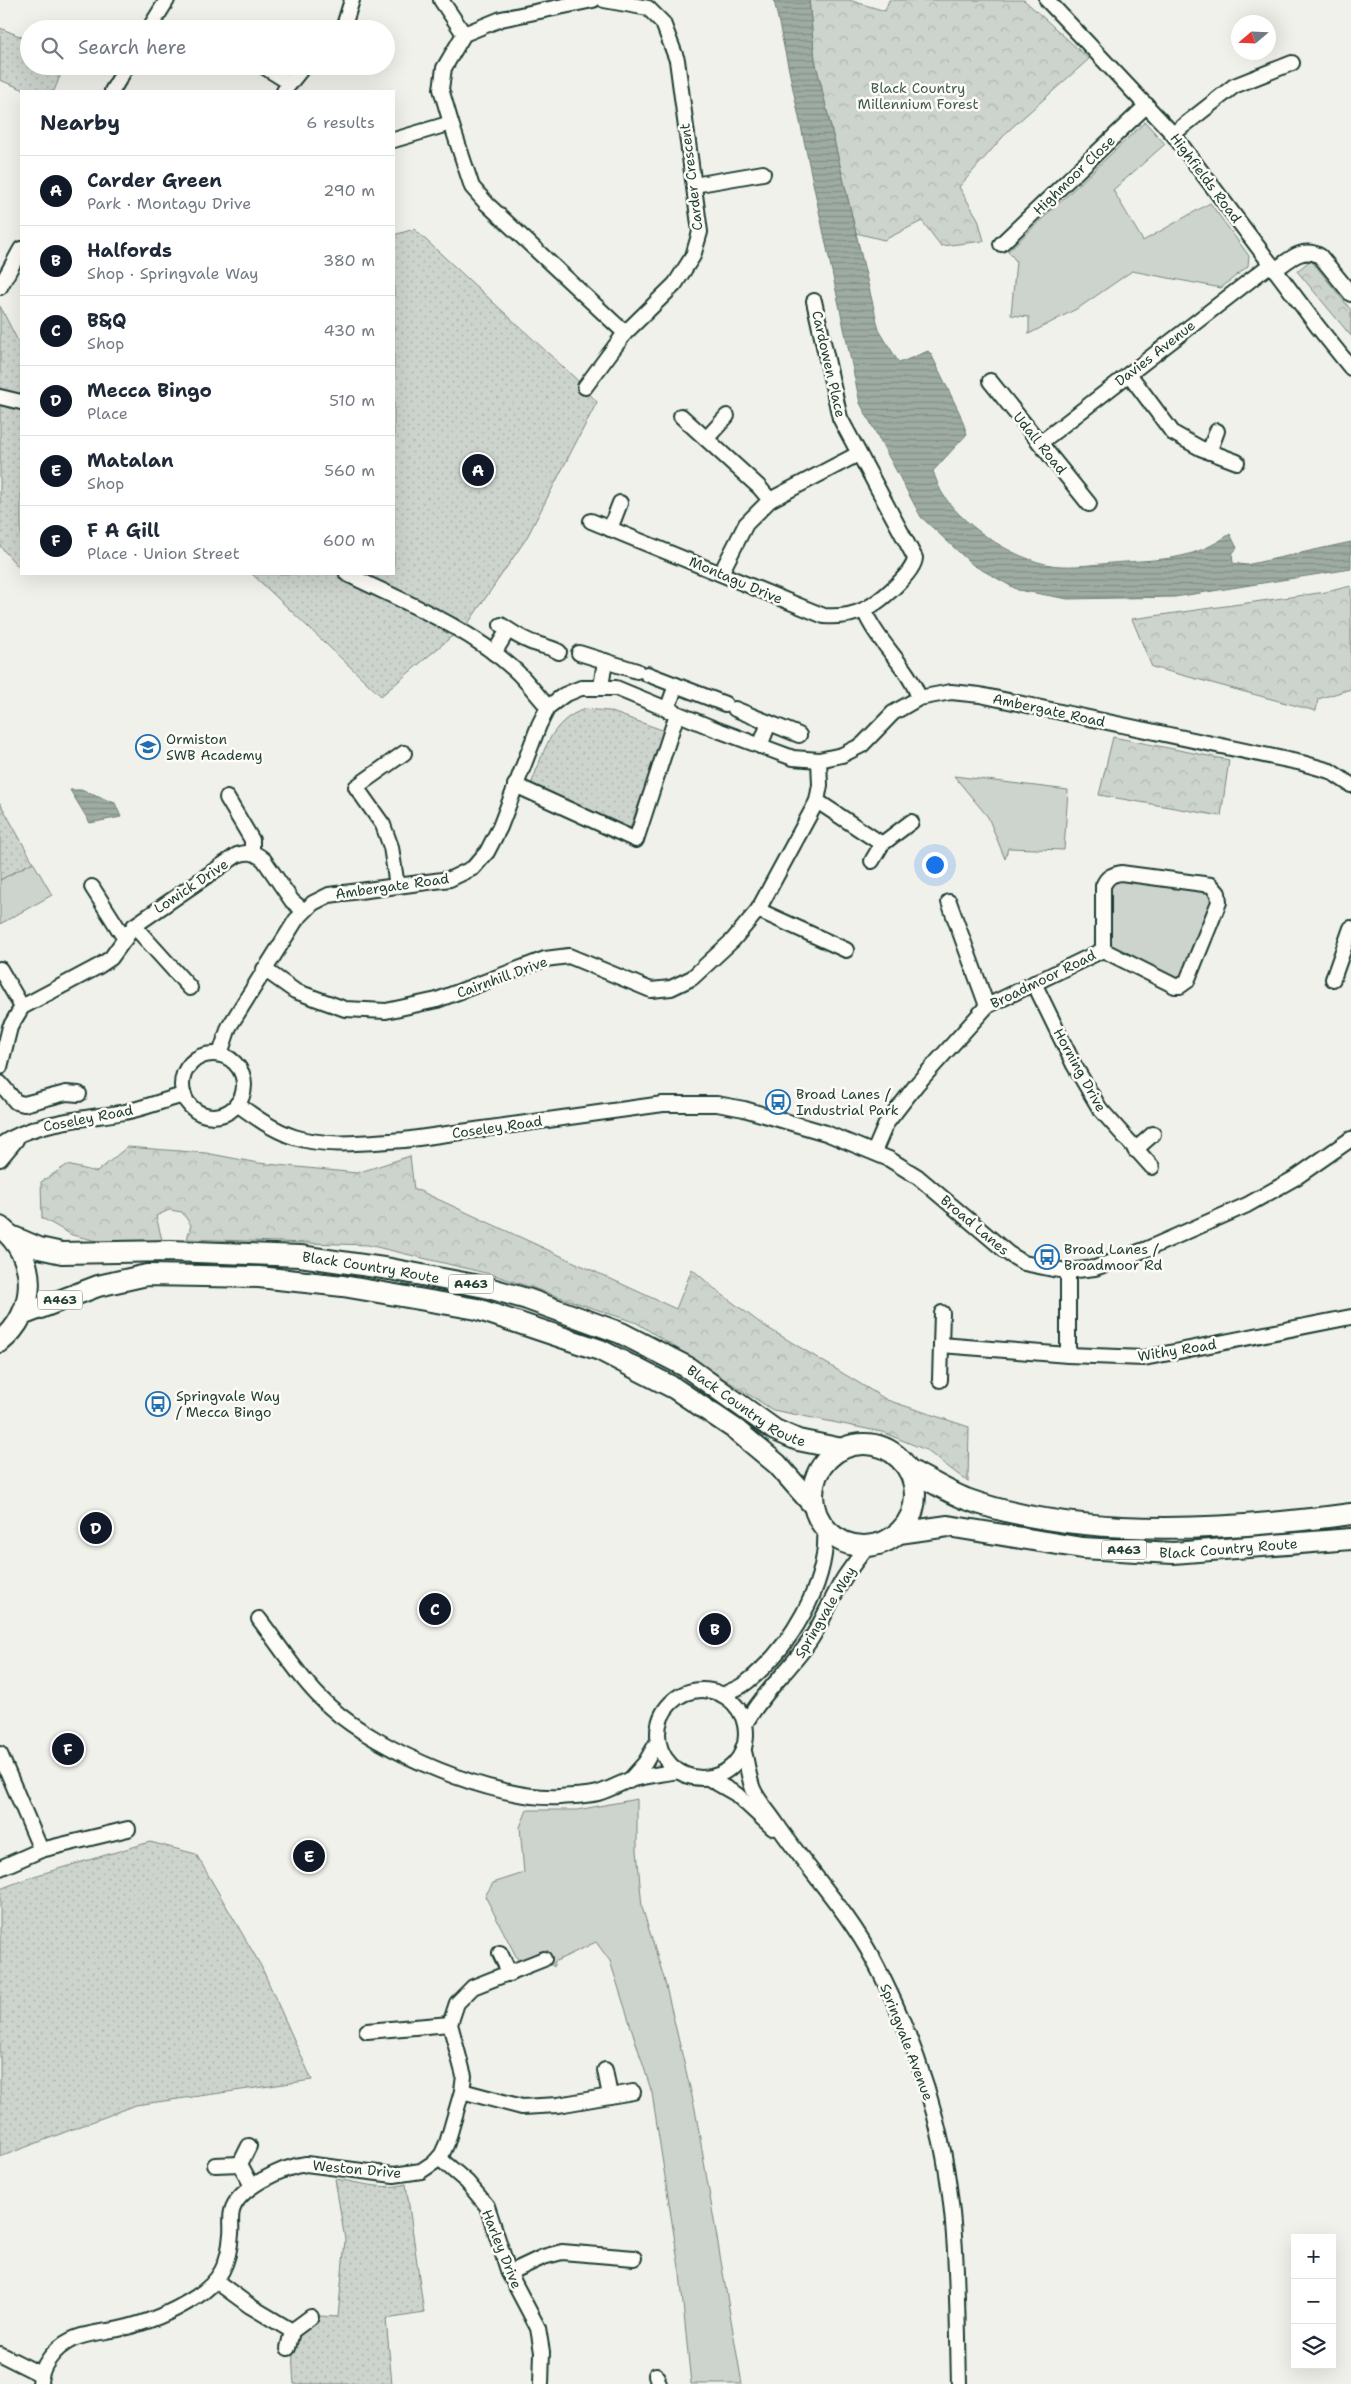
<!DOCTYPE html>
<html lang="en">
<head>
<meta charset="utf-8">
<style>
	:root { --surface:#fff; --page:#f6f6f7; --text:#1f2937; --muted:#747a83; --line:#e0e1e3; --accent:#111827 }
	body { margin:0; font-family:"Shantell Sans",sans-serif; background:var(--page); color:var(--text) }
	.controls { position:absolute; right:15px; bottom:15px; display:grid; overflow:hidden; border-radius:0px; box-shadow:0 5px 20px #0002 }
	.controls button { width:45px; height:45px; display:grid; place-items:center; padding:0; border:0; border-bottom:1px solid var(--line); background:var(--surface); color:var(--text); font:25px sans-serif }
	.compass { position:absolute; left:1231px; top:15px; width:45px; height:45px; border-radius:50%; background:var(--surface); box-shadow:0 5px 20px #0002; rotate:251deg }
	.you { position:absolute; left:934px; top:864px; width:18px; height:18px; margin:-12px; border:4px solid #fff; border-radius:50%; background:#1a73e8; box-shadow:0 0 0 8px #1a73e833 }
	.badge { display:grid; place-items:center; width:32px; height:32px; border-radius:50%; background:var(--accent); color:#fff; font-size:16px; font-weight:700 }
	.pin { position:absolute; translate:-50% -50%; border:2px solid #fff; box-shadow:0 1px 5px #0006 }
	.list { margin:0; padding:0; list-style:none }
	h2 { display:flex; justify-content:space-between; align-items:center; height:65px; margin:0; padding:0 20px; font-size:21px }
	h2 small { font-size:16px; font-weight:400; color:var(--muted) }
	.list li { display:grid; grid-template-columns:32px 1fr auto; gap:15px; align-items:center; box-sizing:border-box; height:70px; padding:0 20px; border-top:1px solid var(--line) }
	.list b { display:block; font-size:19px; white-space:nowrap }
	.list p { margin:0; font-size:16px; white-space:nowrap; color:var(--muted) }
	.list em { font-size:16px; font-style:normal; color:var(--muted) }
	.icon { flex:none; width:28px; height:28px; fill:none; stroke:currentColor; stroke-width:2; stroke-linecap:round; stroke-linejoin:round }
	.map { position:relative; flex:none; width:1351px; height:2384px; overflow:hidden }
	.search { position:absolute; background:var(--surface); box-shadow:0 5px 20px #0002; left:20px; top:20px; width:375px; height:55px; display:flex; align-items:center; gap:12px; box-sizing:border-box; padding:0 18px; border-radius:28px; color:var(--muted); font-size:19px }
	.panel { position:absolute; background:var(--surface); box-shadow:0 5px 20px #0002; left:20px; top:90px; width:375px; height:485px; border-radius:0px }
	.map>svg:first-child { display:block }
	.grass { fill:#cdd3cd; stroke:#768880 }
	.forest { fill:url(#forest-crowns); stroke:#768880 }
	.park { fill:url(#park-dots); stroke:#768880 }
	.water { fill:url(#water-rules); stroke:#6c8077 }
	.lines { fill:none; stroke-linecap:round; stroke-linejoin:round }
	.minor-casing { stroke:#1f3d34; stroke-width:18 }
	.highway-casing { stroke:#1f3d34; stroke-width:24 }
	.minor { stroke:#fdfcf7; stroke-width:14 }
	.highway { stroke:#fdfcf7; stroke-width:20 }
	.labels { text-anchor:middle; dominant-baseline:central; stroke-width:5; stroke-linejoin:round; paint-order:stroke }
	.shield { fill:#fdfcf7; stroke:#62766e; stroke-width:1 }
	.shield-label { font-size:12px; font-weight:bold; fill:#1f3d34 }
	.park-label { font-size:14px; fill:#425b53; stroke:#fdfcf7 }
	.street-label { font-size:14px; fill:#1f3d34; stroke:#fdfcf7 }
	.poi-label { font-size:14px; fill:#1f3d34; stroke:#fdfcf7; text-anchor:start }
</style>
</head>
<body>
<div class="map">
<svg width="1351" height="2384" viewBox="0 0 1351 2384">
	<defs>
		<pattern id="forest-crowns" width="20" height="18" patternUnits="userSpaceOnUse" patternTransform="scale(1.25)"><rect width="20" height="18" fill="#cdd3cd"/><path d="M2 6a3 3 0 1 1 6 0M12 15a3 3 0 1 1 6 0" fill="none" stroke="#b0b6b1"/></pattern>
		<pattern id="park-dots" width="8" height="8" patternUnits="userSpaceOnUse" patternTransform="scale(1.25)"><rect width="8" height="8" fill="#cdd3cd"/><path d="M2 2h.1M6 6h.1" fill="none" stroke="#b0b6b1" stroke-width="1.8" stroke-linecap="round"/></pattern>
		<pattern id="water-rules" width="6" height="5" patternUnits="userSpaceOnUse" patternTransform="scale(1.25)"><rect width="6" height="5" fill="#9faca4"/><path d="M0 2.5h6" fill="none" stroke="#818d86"/></pattern>
	</defs>
	<rect width="100%" height="100%" fill="#f0f1eb"/>
	<filter id="ink" filterUnits="userSpaceOnUse"><feTurbulence type="fractalNoise" baseFrequency=".02" numOctaves="2"/><feDisplacementMap in="SourceGraphic" scale="10" xChannelSelector="R" yChannelSelector="G"/><feConvolveMatrix kernelMatrix="1 2 1 2 8 2 1 2 1" color-interpolation-filters="sRGB"/></filter>
	<g filter="url(#ink)">
		<g class="grass">
			<path d="M 1145,122 L 1165,144 L 1113,190 L 1143,241 L 1210,203 L 1249,256 L 1248,266 L 1221,288 L 1132,271 L 1080,307 L 1029,334 L 1029,317 L 1011,315 L 1016,261 L 1008,251 Z"/>
			<path d="M 954,776 L 1068,790 L 1064,850 L 1008,848 L 1005,859 L 988,817 Z"/>
			<path d="M 33,862 L 52,895 L 0,924 L 0,880 Z"/>
			<path d="M 1122,878 L 1206,888 L 1210,893 L 1211,901 L 1184,977 L 1170,979 L 1114,949 L 1110,942 L 1108,887 L 1115,879 Z"/>
			<path d="M 637,1799 L 637,1850 L 642,1907 L 664,1978 L 695,2109 L 742,2384 L 691,2384 L 680,2274 L 652,2093 L 610,1961 L 596,1942 L 554,1962 L 554,1967 L 541,1956 L 519,1962 L 485,1896 L 493,1883 L 524,1873 L 520,1827 L 527,1810 L 577,1810 Z"/>
		</g>
		<g class="forest">
			<path d="M 809,0 L 849,0 L 885,11 L 889,0 L 1024,0 L 1089,59 L 1008,131 L 959,187 L 978,219 L 984,241 L 941,246 L 922,221 L 884,240 L 856,233 L 815,60 Z"/>
			<path d="M 1311,260 L 1351,310 L 1351,336 L 1297,271 Z"/>
			<path d="M 1351,586 L 1351,689 L 1318,699 L 1316,711 L 1152,667 L 1132,619 L 1326,592 Z"/>
			<path d="M 1113,737 L 1229,760 L 1221,816 L 1099,795 Z"/>
			<path d="M 127,1147 L 206,1153 L 258,1163 L 357,1173 L 410,1156 L 414,1190 L 420,1191 L 676,1309 L 692,1269 L 716,1290 L 763,1325 L 887,1400 L 969,1427 L 968,1482 L 926,1450 L 882,1432 L 773,1410 L 637,1323 L 494,1275 L 368,1245 L 187,1239 L 191,1225 L 182,1212 L 169,1210 L 156,1216 L 162,1240 L 110,1244 L 72,1235 L 42,1218 L 41,1182 L 67,1165 L 97,1172 Z"/>
		</g>
		<g class="park">
			<path d="M 0,28 L 29,40 L 29,66 L 64,66 L 54,91 L 27,91 L 0,80 Z"/>
			<path d="M 414,229 L 575,378 L 597,402 L 526,539 L 469,622 L 381,696 L 252,574 L 394,574 L 394,235 Z"/>
			<path d="M 0,306 L 21,347 L 21,570 L 0,546 Z"/>
			<path d="M 585,709 L 609,711 L 665,731 L 630,828 L 530,787 C 543,755 549,721 585,709 Z"/>
			<path d="M 0,803 L 33,862 L 0,880 Z"/>
			<path d="M 150,1842 L 196,1854 L 261,1966 L 312,2080 L 136,2105 L 0,2157 L 0,1889 L 34,1876 Z"/>
			<path d="M 335,2179 C 358,2182 384,2191 406,2184 L 424,2313 L 386,2319 L 392,2384 L 294,2384 C 291,2346 291,2342 319,2316 L 338,2317 L 345,2240 Z"/>
		</g>
		<g class="water">
			<path d="M 774,0 L 809,0 L 815,60 L 879,330 L 899,363 L 928,351 L 931,354 L 960,414 L 967,434 L 933,471 C 936,479 939,489 944,496 C 965,528 1022,565 1061,566 C 1082,567 1104,563 1126,562 C 1168,559 1194,559 1230,534 L 1237,548 L 1232,554 L 1233,563 L 1246,565 L 1351,542 L 1351,569 L 1175,597 L 1068,599 L 1018,590 L 973,565 L 921,517 L 860,403 Z"/>
			<path d="M 70,790 L 81,790 L 115,803 L 121,817 L 90,823 Z"/>
		</g>
		<g class="lines">
			<defs>
				<g id="minor">
					<path d="M 441,0 L 464,34"/>
					<path d="M 593,0 L 501,19 L 464,34 L 444,68 L 441,89 L 451,123 L 472,187 L 487,204 L 625,333 L 675,284 L 693,256 L 700,232 L 677,60 L 663,23 L 648,8 L 604,0"/>
					<path d="M 1047,0 L 1173,134 L 1318,327 L 1351,368"/>
					<path d="M 149,29 L 167,0"/>
					<path d="M 343,29 L 352,0"/>
					<path d="M 263,66 L 290,83"/>
					<path d="M 112,91 L 127,66"/>
					<path d="M 284,91 L 304,66"/>
					<path d="M 1173,134 L 1234,86 L 1292,63"/>
					<path d="M 394,140 L 451,123"/>
					<path d="M 694,185 L 763,173"/>
					<path d="M 1001,244 L 1147,105"/>
					<path d="M 1275,270 C 1289,260 1302,246 1320,256 L 1351,294"/>
					<path d="M 0,287 L 21,249"/>
					<path d="M 1129,374 L 1173,433 L 1200,448 L 1237,462"/>
					<path d="M 990,381 L 1089,504"/>
					<path d="M 585,387 L 625,333"/>
					<path d="M 0,397 L 21,402"/>
					<path d="M 681,416 L 759,487 L 770,500 L 746,524 L 721,573"/>
					<path d="M 707,438 L 727,416"/>
					<path d="M 1040,443 L 1271,264"/>
					<path d="M 1209,452 L 1217,431"/>
					<path d="M 770,500 L 858,454"/>
					<path d="M 591,521 L 824,616 C 838,617 851,616 863,610 C 878,604 914,573 915,558 L 840,418 L 814,301"/>
					<path d="M 610,529 L 620,503"/>
					<path d="M 347,574 C 404,602 468,627 515,670 C 527,681 537,695 548,707"/>
					<path d="M 864,610 C 878,644 909,667 919,698"/>
					<path d="M 501,625 C 512,632 524,641 537,644 C 545,647 551,647 559,652"/>
					<path d="M 494,653 L 508,630"/>
					<path d="M 579,653 L 637,671"/>
					<path d="M 647,674 L 725,704"/>
					<path d="M 601,687 L 605,661"/>
					<path d="M 735,709 L 799,735"/>
					<path d="M 667,710 L 676,685"/>
					<path d="M 760,746 L 769,723"/>
					<path d="M 515,785 L 636,840 L 677,714"/>
					<path d="M 227,798 L 252,840 L 252,852"/>
					<path d="M 817,801 L 882,844"/>
					<path d="M 872,861 L 882,844 L 911,822"/>
					<path d="M 397,886 L 391,847 L 383,825 L 356,787 L 404,753"/>
					<path d="M 92,887 L 125,939"/>
					<path d="M 949,902 L 987,1006"/>
					<path d="M 758,910 L 846,950"/>
					<path d="M 134,926 L 190,988"/>
					<path d="M 0,969 L 22,1007"/>
					<path d="M 264,969 L 295,991 L 345,1009 L 386,1011 L 437,1000 L 545,959 L 569,956 L 651,990 L 671,988 L 692,978 L 733,940 L 758,910 L 817,801 L 820,785 L 819,760"/>
					<path d="M 1333,979 L 1351,928"/>
					<path d="M 1034,983 L 1074,1065 L 1100,1109 L 1152,1167"/>
					<path d="M 220,1054 L 229,1027 L 296,920 L 313,903 L 329,895 L 450,879 L 473,868 L 487,852 L 500,827 L 539,725 L 548,707 L 564,695 L 581,688 L 616,688 L 715,729 L 793,758 L 819,760 L 842,755 L 862,745 L 893,713 L 919,698 L 951,692 L 980,695 L 1302,763 L 1330,771 L 1351,785"/>
					<circle cx="213" cy="1085" r="31"/>
					<path d="M 0,1067 L 10,1027 L 22,1007 L 99,966 L 111,958 L 134,926 L 237,855 C 248,851 255,852 264,860 L 292,901 L 303,910"/>
					<path d="M 0,1083 L 16,1102 L 24,1104 L 66,1093 L 79,1094"/>
					<path d="M 237,1104 C 255,1117 273,1130 294,1137 C 328,1148 369,1142 404,1140 L 663,1104 L 717,1104 L 744,1109 L 826,1133 L 889,1159 L 918,1177 L 1009,1254 L 1024,1263 L 1053,1269 L 1068,1271 L 1095,1268 L 1147,1249 L 1247,1205 L 1295,1178 L 1351,1139"/>
					<path d="M 0,1145 C 36,1121 84,1119 125,1112 C 145,1108 164,1100 184,1095"/>
					<path d="M 1135,1150 L 1153,1134"/>
					<path d="M 874,1152 L 886,1124 L 917,1084 L 987,1006 L 1103,950 L 1175,986 L 1180,986 L 1187,981 L 1219,902 L 1218,893 L 1211,885 L 1121,873 C 1111,875 1107,877 1103,886 L 1103,950"/>
					<path d="M 0,1159 L 16,1140"/>
					<path d="M 941,1345 L 1068,1355 L 1144,1358 L 1351,1317"/>
					<path d="M 1068,1355 L 1068,1271"/>
					<path d="M 940,1380 L 942,1313"/>
					<path d="M 259,1619 C 282,1649 302,1682 330,1707 C 378,1751 495,1801 560,1797 C 572,1796 586,1796 598,1793 C 609,1790 619,1784 629,1780 C 645,1776 662,1774 678,1771"/>
					<circle cx="702" cy="1734" r="44"/>
					<path d="M 723,1695 C 730,1691 740,1688 747,1682 C 789,1649 829,1584 825,1529"/>
					<path d="M 745,1724 C 763,1692 791,1669 811,1639 C 824,1619 832,1597 844,1578 C 851,1567 859,1557 867,1547"/>
					<path d="M 743,1748 C 747,1761 748,1776 753,1789 C 758,1801 769,1812 776,1823 C 807,1869 847,1910 873,1959 C 904,2017 928,2081 942,2146 C 958,2222 957,2306 959,2384"/>
					<path d="M 0,1754 L 41,1850 L 0,1868"/>
					<path d="M 708,1778 L 736,1794 L 773,1828"/>
					<path d="M 629,1781 L 645,1763 L 658,1741"/>
					<path d="M 41,1850 L 128,1829"/>
					<path d="M 500,1953 L 510,1974"/>
					<path d="M 367,2031 L 450,2024"/>
					<path d="M 605,2070 L 610,2096"/>
					<path d="M 462,2091 L 522,2107 L 558,2105 L 633,2092"/>
					<path d="M 439,2158 L 467,2182 L 487,2206 L 509,2273 L 538,2328 L 542,2352 L 541,2384"/>
					<path d="M 240,2164 L 249,2146"/>
					<path d="M 215,2165 L 240,2164 L 252,2186"/>
					<path d="M 509,2273 L 543,2257 L 562,2252 L 634,2258"/>
					<path d="M 216,2281 L 250,2306 L 292,2331"/>
					<path d="M 288,2348 L 292,2331 L 311,2317"/>
					<path d="M 0,2354 L 40,2374"/>
					<path d="M 656,2375 L 659,2384"/>
					<path d="M 40,2384 C 40,2366 55,2348 71,2340 C 85,2333 104,2332 119,2329 C 147,2323 173,2312 196,2297 C 221,2281 229,2263 231,2234 C 232,2226 230,2218 232,2211 C 238,2187 284,2167 306,2164 L 394,2175 L 421,2171 L 436,2161 L 442,2154 L 447,2143 L 462,2091 L 464,2076 L 450,2024 L 457,2003 L 473,1987 L 544,1959"/>
				</g>
				<g id="highway">
					<path d="M 0,1227 C 39,1257 38,1312 0,1342"/>
					<path id="s1" d="M 11,1236 L 39,1248 L 62,1253 L 170,1251 L 300,1256 L 390,1269 L 485,1287 L 527,1299 L 621,1333 L 687,1367 L 775,1430 L 798,1440 L 842,1449"/>
					<path d="M 22,1315 L 98,1286 L 147,1275 L 259,1277 L 343,1286 L 477,1309 L 600,1350 L 674,1388 L 735,1429 L 777,1464 L 814,1506"/>
					<circle cx="864" cy="1495" r="51"/>
					<path d="M 908,1469 C 927,1479 946,1491 966,1499 C 1079,1540 1233,1530 1351,1514"/>
					<path id="s2" d="M 899,1533 L 948,1526 L 1082,1548 L 1173,1553 L 1351,1539"/>
				</g>
			</defs>
			<use href="#minor" class="minor-casing"/>
			<use href="#highway" class="highway-casing"/>
			<use href="#minor" class="minor"/>
			<use href="#highway" class="highway"/>
		</g>
	</g>
	<defs>
		<symbol id="school-ring" viewBox="-11 -11 22 22"><circle r="9.5" fill="#fdfcf7" stroke="#1f6fb2" stroke-width="1.5"/><path d="M0-5L7-2L0 1L-7-2ZM-4 1L0 2.5L4 1V4Q0 6-4 4Z" fill="#1f6fb2"/></symbol>
		<symbol id="bus-ring" viewBox="-11 -11 22 22"><circle r="9.5" fill="#fdfcf7" stroke="#1f6fb2" stroke-width="1.5"/><path d="M-5-6H5V4H4V6H2V4H-2V6H-4V4H-5ZM-3.5-4V0h7V-4ZM-3.5 1.2v1.5H-2V1.2ZM2 1.2v1.5H3.5V1.2Z" fill="#1f6fb2"/></symbol>
	</defs>
	<g fill-rule="evenodd">
		<use href="#school-ring" x="134" y="733" width="28" height="28"/>
		<use href="#bus-ring" x="764" y="1088" width="28" height="28"/>
		<use href="#bus-ring" x="1033" y="1243" width="28" height="28"/>
		<use href="#bus-ring" x="144" y="1390" width="28" height="28"/>
	</g>
	<g class="labels">
		<g class="shield">
			<rect x="448.5" y="1274.5" width="45" height="19" rx="4"/>
			<rect x="37.5" y="1290.5" width="45" height="19" rx="4"/>
			<rect x="1101.5" y="1540.5" width="45" height="19" rx="4"/>
		</g>
		<g class="shield-label">
			<text x="471" y="1284">A463</text>
			<text x="60" y="1300">A463</text>
			<text x="1124" y="1550">A463</text>
		</g>
		<g class="park-label">
			<text x="918" y="88">Black Country<tspan x="918" dy="16">Millennium Forest</tspan></text>
		</g>
		<g class="street-label">
			<text transform="translate(1074 175) rotate(-44)">Highmoor Close</text>
			<text transform="translate(691 177) rotate(-97)">Carder Crescent</text>
			<text transform="translate(1206 178) rotate(53)">Highfields Road</text>
			<text transform="translate(1155 353) rotate(-38)">Davies Avenue</text>
			<text transform="translate(829 364) rotate(77)">Cardowen Place</text>
			<text transform="translate(1040 443) rotate(51)">Udall Road</text>
			<text transform="translate(736 580) rotate(23)">Montagu Drive</text>
			<text transform="translate(1049 710) rotate(12)">Ambergate Road</text>
			<text transform="translate(191 886) rotate(-34)">Lowick Drive</text>
			<text transform="translate(392 886) rotate(-8)">Ambergate Road</text>
			<text transform="translate(502 977) rotate(-20)">Cairnhill Drive</text>
			<text transform="translate(1043 979) rotate(-26)">Broadmoor Road</text>
			<text transform="translate(1080 1070) rotate(61)">Horning Drive</text>
			<text transform="translate(88 1118) rotate(-11)">Coseley Road</text>
			<text transform="translate(497 1127) rotate(-8)">Coseley Road</text>
			<text transform="translate(975 1225) rotate(40)">Broad Lanes</text>
			<text stroke="none"><textPath href="#s1" startOffset="364">Black Country Route</textPath></text>
			<text transform="translate(1177 1350) rotate(-9)">Withy Road</text>
			<text stroke="none"><textPath href="#s1" startOffset="769">Black Country Route</textPath></text>
			<text stroke="none"><textPath href="#s2" startOffset="332">Black Country Route</textPath></text>
			<text transform="translate(825 1612) rotate(-59)">Springvale Way</text>
			<text transform="translate(907 2042) rotate(69)">Springvale Avenue</text>
			<text transform="translate(357 2169) rotate(5)">Weston Drive</text>
			<text transform="translate(502 2249) rotate(68)">Harley Drive</text>
		</g>
		<g class="poi-label">
			<text x="166" y="739">Ormiston<tspan x="166" dy="16">SWB Academy</tspan></text>
			<text x="796" y="1094">Broad Lanes /<tspan x="796" dy="16">Industrial Park</tspan></text>
			<text x="1064" y="1249">Broad Lanes /<tspan x="1064" dy="16">Broadmoor Rd</tspan></text>
			<text x="176" y="1396">Springvale Way<tspan x="176" dy="16">/ Mecca Bingo</tspan></text>
		</g>
	</g>
</svg>
<div class="controls">
<button>+</button>
<button>−</button>
<button><svg class="icon" aria-label="layers" viewBox="0 0 24 24"><path d="M12 4l9 5-9 5-9-5zM3 14l9 5 9-5"/></svg></button>
</div>
<svg class="compass" viewBox="-18 -18 36 36"><path d="M0-13l5 13h-10z" fill="#e53935"/><path d="M0 13l5-13h-10z" fill="#747a83"/></svg>
<div class="you"></div>
<div class="pin badge" style="left:478px;top:470px">A</div>
<div class="pin badge" style="left:715px;top:1629px">B</div>
<div class="pin badge" style="left:435px;top:1609px">C</div>
<div class="pin badge" style="left:96px;top:1528px">D</div>
<div class="pin badge" style="left:309px;top:1856px">E</div>
<div class="pin badge" style="left:68px;top:1749px">F</div>
<div class="search"><svg class="icon" aria-label="search" viewBox="0 0 24 24"><circle cx="10" cy="10" r="6"/><path d="M15 15l6 6"/></svg>Search here</div>
<section class="panel">
<h2>Nearby<small>6 results</small></h2>
<ul class="list">
<li><span class="badge">A</span><div><b>Carder Green</b><p>Park · Montagu Drive</p></div><em>290 m</em></li>
<li><span class="badge">B</span><div><b>Halfords</b><p>Shop · Springvale Way</p></div><em>380 m</em></li>
<li><span class="badge">C</span><div><b>B&amp;Q</b><p>Shop</p></div><em>430 m</em></li>
<li><span class="badge">D</span><div><b>Mecca Bingo</b><p>Place</p></div><em>510 m</em></li>
<li><span class="badge">E</span><div><b>Matalan</b><p>Shop</p></div><em>560 m</em></li>
<li><span class="badge">F</span><div><b>F A Gill</b><p>Place · Union Street</p></div><em>600 m</em></li>
</ul>
</section>
</div>
</body>
</html>
